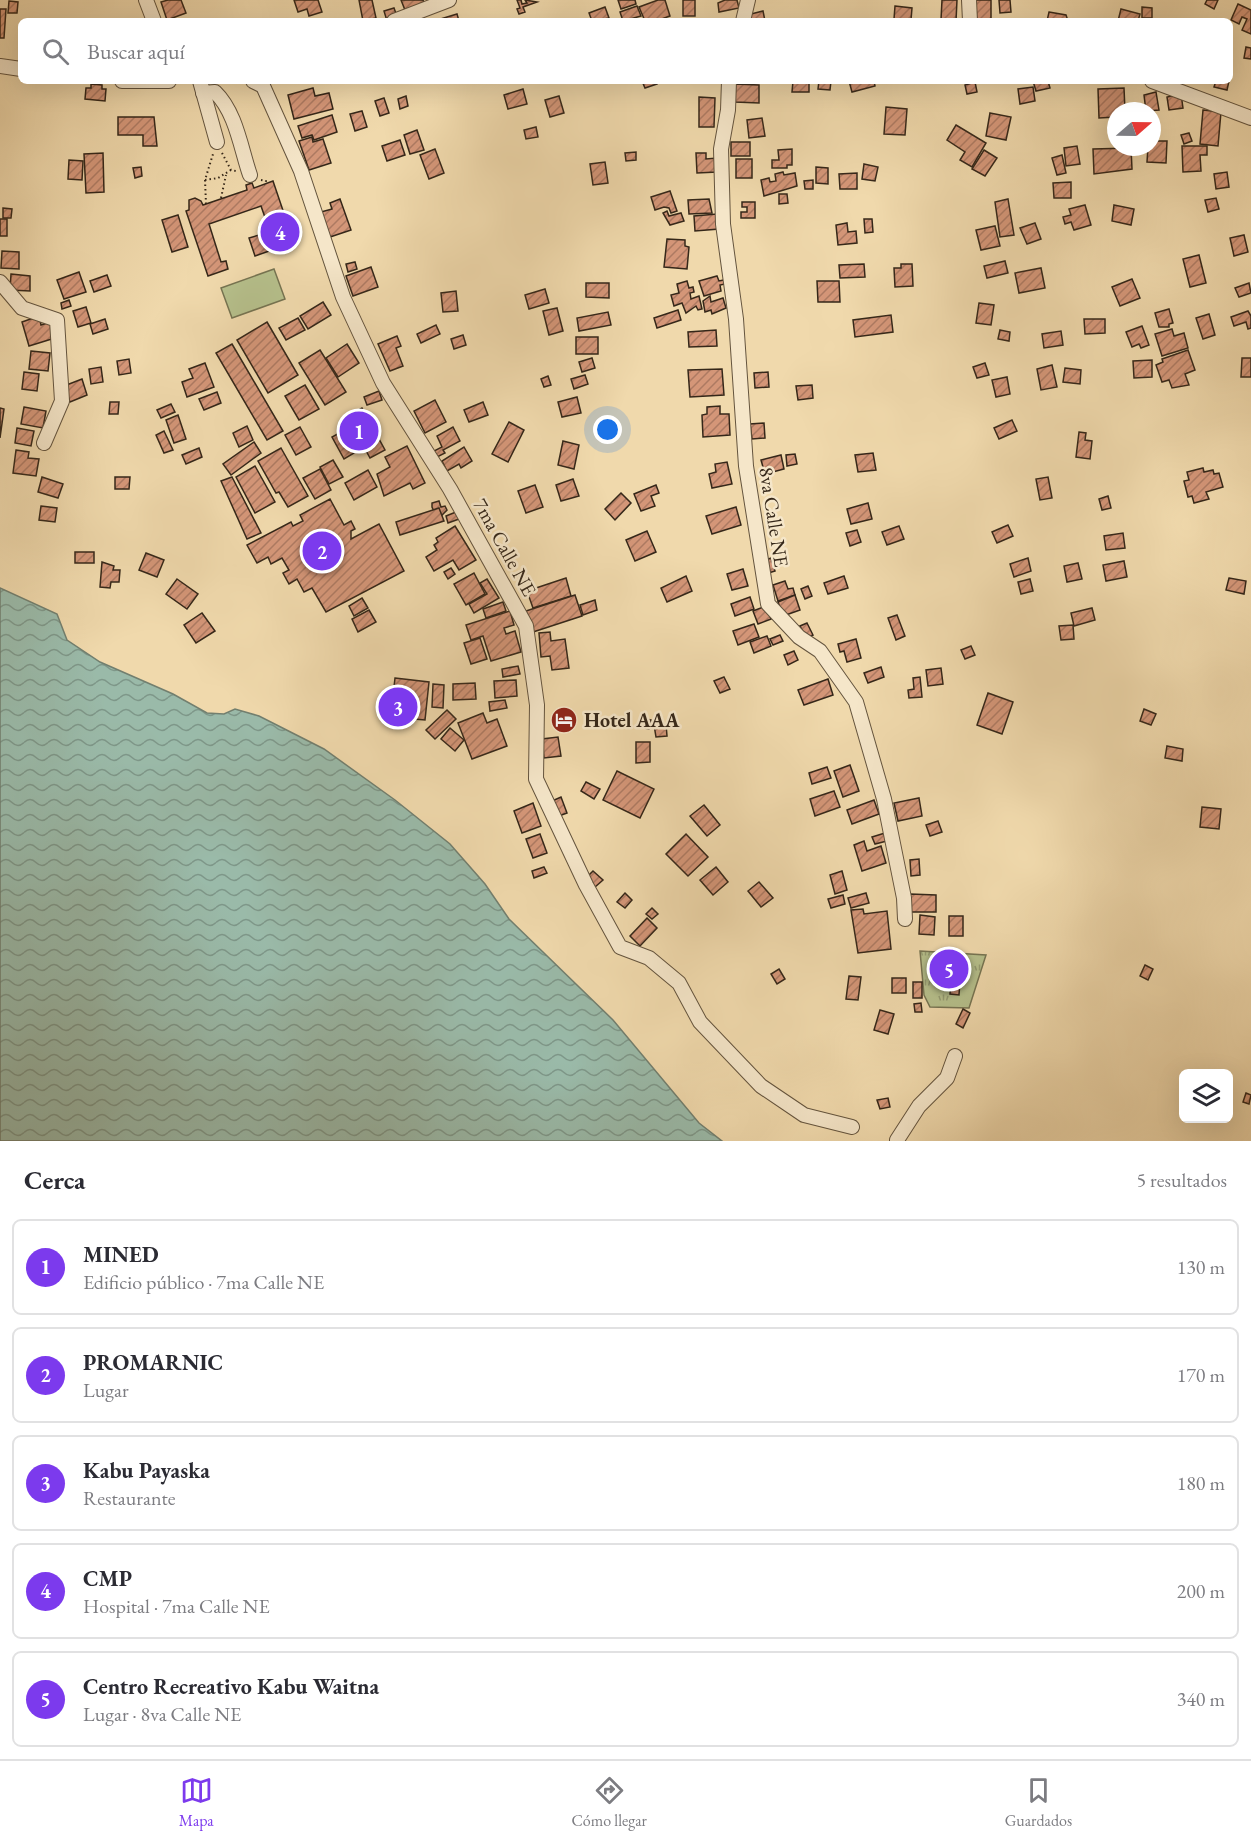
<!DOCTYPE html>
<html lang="es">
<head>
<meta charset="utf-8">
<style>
	:root { --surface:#fff; --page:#f7f7f7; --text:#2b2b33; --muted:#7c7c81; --line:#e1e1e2; --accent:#7c3aed }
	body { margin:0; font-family:"EB Garamond",serif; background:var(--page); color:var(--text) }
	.controls { position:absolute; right:18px; bottom:18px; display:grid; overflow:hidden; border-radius:9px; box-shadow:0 6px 24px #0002 }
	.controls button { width:54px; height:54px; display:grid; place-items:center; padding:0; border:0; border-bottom:2px solid var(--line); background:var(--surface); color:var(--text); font:30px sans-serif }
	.compass { position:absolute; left:1107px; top:102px; width:54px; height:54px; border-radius:50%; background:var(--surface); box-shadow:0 6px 24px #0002; rotate:70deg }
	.you { position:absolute; left:608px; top:430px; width:21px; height:21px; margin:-15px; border:4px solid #fff; border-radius:50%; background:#1a73e8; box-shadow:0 0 0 9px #1a73e833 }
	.badge { display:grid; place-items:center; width:39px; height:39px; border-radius:50%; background:var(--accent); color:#fff; font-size:20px; font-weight:700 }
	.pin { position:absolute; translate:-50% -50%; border:3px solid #fff; box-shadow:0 2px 6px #0006 }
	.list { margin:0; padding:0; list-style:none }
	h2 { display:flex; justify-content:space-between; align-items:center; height:78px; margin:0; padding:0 24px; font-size:26px }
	h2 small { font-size:20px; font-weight:400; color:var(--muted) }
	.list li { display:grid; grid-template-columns:39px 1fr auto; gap:18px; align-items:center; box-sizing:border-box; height:96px; margin:0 12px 12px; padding:0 12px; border:2px solid var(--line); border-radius:9px }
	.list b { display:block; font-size:22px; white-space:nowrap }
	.list p { margin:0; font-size:20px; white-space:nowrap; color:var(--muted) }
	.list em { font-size:20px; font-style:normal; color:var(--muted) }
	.icon { flex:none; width:33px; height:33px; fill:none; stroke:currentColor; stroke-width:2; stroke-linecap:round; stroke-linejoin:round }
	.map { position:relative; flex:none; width:1251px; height:1141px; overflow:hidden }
	.search { position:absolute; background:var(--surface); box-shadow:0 6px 24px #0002; left:18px; right:18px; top:18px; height:66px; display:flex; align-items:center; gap:15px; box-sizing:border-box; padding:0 21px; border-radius:9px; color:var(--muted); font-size:22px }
	.sheet { height:618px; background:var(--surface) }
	nav { display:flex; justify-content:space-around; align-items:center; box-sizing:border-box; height:84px; border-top:2px solid var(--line); background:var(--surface); font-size:16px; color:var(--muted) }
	nav a { display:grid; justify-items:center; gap:3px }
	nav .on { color:var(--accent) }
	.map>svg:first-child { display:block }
	.grass { fill:url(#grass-tufts); stroke:#767452; stroke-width:1.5 }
	.garden { fill:#b6c08c; stroke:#767452; stroke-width:1.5 }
	.water { fill:url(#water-waves); stroke:#727f6f; stroke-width:1.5 }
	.building { fill:url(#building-hatch); stroke:#352719; stroke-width:1.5 }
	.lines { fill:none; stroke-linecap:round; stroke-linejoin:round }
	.minor-casing { stroke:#64543e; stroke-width:16 }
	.path { stroke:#352719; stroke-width:2; stroke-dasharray:1.5 3; stroke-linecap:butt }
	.minor { stroke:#f5e6c9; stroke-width:14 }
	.labels { text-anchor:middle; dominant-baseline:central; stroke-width:5; stroke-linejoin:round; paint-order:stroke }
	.street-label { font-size:20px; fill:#352719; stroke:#f5e6c9 }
	.poi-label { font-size:20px; font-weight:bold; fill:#352719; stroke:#f5e6c9; text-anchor:start }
</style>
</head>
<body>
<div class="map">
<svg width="1251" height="1141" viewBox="0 0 1251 1141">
	<defs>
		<pattern id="grass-tufts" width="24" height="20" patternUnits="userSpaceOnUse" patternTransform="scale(1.5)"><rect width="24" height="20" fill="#b6c08c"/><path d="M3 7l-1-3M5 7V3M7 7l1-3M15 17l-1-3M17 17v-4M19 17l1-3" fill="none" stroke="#959c72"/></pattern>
		<pattern id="water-waves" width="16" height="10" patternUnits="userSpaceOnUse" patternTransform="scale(1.5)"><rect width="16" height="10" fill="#9abaa9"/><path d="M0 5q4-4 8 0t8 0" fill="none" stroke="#7e9789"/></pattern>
		<pattern id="building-hatch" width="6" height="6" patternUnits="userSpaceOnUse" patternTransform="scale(1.5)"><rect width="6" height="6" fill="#d49678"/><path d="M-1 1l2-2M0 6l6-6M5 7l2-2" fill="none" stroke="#ad7a62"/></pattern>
	</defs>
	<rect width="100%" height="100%" fill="#f0d9ac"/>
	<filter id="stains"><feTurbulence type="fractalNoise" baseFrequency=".00333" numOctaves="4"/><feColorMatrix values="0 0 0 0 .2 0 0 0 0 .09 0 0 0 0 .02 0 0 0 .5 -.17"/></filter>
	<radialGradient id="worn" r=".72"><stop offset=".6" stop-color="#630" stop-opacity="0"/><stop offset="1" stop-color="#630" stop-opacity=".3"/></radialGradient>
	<path class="grass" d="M 920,951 L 986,955 L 969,1008 L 930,1007 L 924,995 Z"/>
	<path class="garden" d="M 274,269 L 285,299 L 232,318 L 221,288 Z"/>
	<path class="water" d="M 0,588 L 57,614 L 67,640 L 100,662 L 173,694 L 207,713 L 224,714 L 235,709 L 259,716 L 324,749 L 395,800 L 450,844 L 485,884 L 509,919 L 613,1020 L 699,1123 L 722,1141 L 0,1141 Z"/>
	<g class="building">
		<path d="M 168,0 L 181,0 L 186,13 L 167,20 L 161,2 Z"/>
		<path d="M 294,0 L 318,0 L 322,12 L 309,16 L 307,9 L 298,12 Z"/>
		<path d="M 359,0 L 372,0 L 376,18 L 363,21 Z"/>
		<path d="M 401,0 L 423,0 L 424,3 L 405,10 Z"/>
		<path d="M 517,0 L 521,0 L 522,4 L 527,3 L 525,0 L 537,2 L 523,7 L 525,12 L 519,14 L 517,9 L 520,8 Z"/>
		<path d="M 618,0 L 635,0 L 636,4 L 621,9 Z"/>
		<path d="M 658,0 L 665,0 L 670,16 L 656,21 L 645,21 L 639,7 Z"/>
		<rect x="683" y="0" width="12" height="16"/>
		<path d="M 725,0 L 737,0 L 739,8 L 719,12 L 718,3 Z"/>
		<path d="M 942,0 L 957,0 L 956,21 L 941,20 Z"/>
		<rect x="975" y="0" width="16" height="21"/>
		<path d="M 999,0 L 1010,0 L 1011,12 L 1000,13 Z"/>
		<path d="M 1207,0 L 1218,0 L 1214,9 L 1205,4 Z"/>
		<path d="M 9,1 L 18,2 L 17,13 L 8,13 Z"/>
		<path d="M 1238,4 L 1251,10 L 1251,34 L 1242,30 L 1247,19 L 1242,17 L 1239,24 L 1231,20 Z"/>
		<path d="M 637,6 L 641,16 L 623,21 L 620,12 Z"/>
		<path d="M 895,6 L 912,8 L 911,20 L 894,19 Z"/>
		<path d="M 605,7 L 609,18 L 592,21 L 589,13 Z"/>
		<path d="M 1142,7 L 1152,8 L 1152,18 L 1142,18 Z"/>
		<path d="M 394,8 L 398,19 L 387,21 L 384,11 Z"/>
		<path d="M 0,9 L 6,9 L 4,38 L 0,38 Z"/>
		<path d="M 1121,9 L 1140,14 L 1138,21 L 1118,21 Z"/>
		<path d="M 763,11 L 765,21 L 749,21 L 747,15 Z"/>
		<path d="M 1049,12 L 1066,15 L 1068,21 L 1047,21 Z"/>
		<path d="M 457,14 L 459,21 L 434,21 Z"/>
		<path d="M 1246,47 L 1251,48 L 1251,59 L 1244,58 Z"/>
		<path d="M 642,81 L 656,81 L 657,84 L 645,88 Z"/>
		<path d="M 793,81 L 809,81 L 809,92 L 792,92 Z"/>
		<path d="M 819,81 L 831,81 L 830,90 L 818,89 Z"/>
		<path d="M 849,81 L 874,81 L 875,86 L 852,92 Z"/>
		<path d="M 1033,81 L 1048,81 L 1050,88 L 1036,91 Z"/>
		<path d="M 1216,81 L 1229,81 L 1227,90 L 1214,87 Z"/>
		<path d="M 975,82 L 977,92 L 967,94 L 965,85 Z"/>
		<path d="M 91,84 L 102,85 L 102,89 L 106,89 L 105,101 L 85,99 L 86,88 L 91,88 Z"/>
		<path d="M 735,84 L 759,85 L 759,103 L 735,102 Z"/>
		<path d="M 1033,87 L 1035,101 L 1020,104 L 1018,89 Z"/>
		<path d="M 313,88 L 315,96 L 329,93 L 333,109 L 294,119 L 288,95 Z"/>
		<path d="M 1124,88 L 1125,111 L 1116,111 L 1116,117 L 1099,118 L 1098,89 Z"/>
		<path d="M 523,89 L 527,104 L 508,109 L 504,95 Z"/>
		<path d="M 1156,92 L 1159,110 L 1146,111 L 1144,95 Z"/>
		<path d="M 1181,94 L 1183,108 L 1169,110 L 1167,97 Z"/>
		<path d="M 406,96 L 408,106 L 400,109 L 398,99 Z"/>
		<path d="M 559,96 L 564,113 L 550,117 L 545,100 Z"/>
		<path d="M 699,97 L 715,98 L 714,127 L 699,127 Z"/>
		<path d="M 384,98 L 389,113 L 380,116 L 375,101 Z"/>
		<path d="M 886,107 L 907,109 L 905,135 L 884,134 Z"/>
		<path d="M 1203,110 L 1221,112 L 1218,146 L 1200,144 Z"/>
		<path d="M 362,111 L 367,127 L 355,131 L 350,114 Z"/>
		<path d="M 990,113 L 1011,117 L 1006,140 L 986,136 Z"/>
		<path d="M 332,115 L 337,132 L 314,140 L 312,135 L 302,138 L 298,126 Z"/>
		<path d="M 118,117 L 154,117 L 157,146 L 143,146 L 143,135 L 118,135 Z"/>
		<path d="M 762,118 L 765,136 L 749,138 L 747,120 Z"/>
		<path d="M 956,125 L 986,143 L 972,167 L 960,160 L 965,152 L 947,140 Z"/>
		<path d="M 536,127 L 538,137 L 526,139 L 524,130 Z"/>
		<path d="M 417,130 L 424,150 L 410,154 L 404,135 Z"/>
		<path d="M 1189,133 L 1192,141 L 1184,144 L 1181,135 Z"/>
		<path d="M 312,137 L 313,142 L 323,139 L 331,163 L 309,170 L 299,141 Z"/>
		<path d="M 400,140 L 405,155 L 387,161 L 382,146 Z"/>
		<path d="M 1152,141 L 1167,141 L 1166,163 L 1147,162 L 1148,147 L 1152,147 Z"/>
		<rect x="731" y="142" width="19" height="14"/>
		<path d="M 1077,146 L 1080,164 L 1066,166 L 1064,148 Z"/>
		<path d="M 1182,146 L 1207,146 L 1207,155 L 1200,155 L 1201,171 L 1183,172 Z"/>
		<path d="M 1131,148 L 1132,169 L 1094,174 L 1093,149 Z"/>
		<path d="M 435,149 L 444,173 L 429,179 L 420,155 Z"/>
		<path d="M 792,149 L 792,165 L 787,165 L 787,168 L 772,168 L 772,160 L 779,160 L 778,150 Z"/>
		<path d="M 984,150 L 997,158 L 985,176 L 972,169 Z"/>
		<path d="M 636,152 L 636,160 L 626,161 L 625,153 Z"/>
		<path d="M 103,153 L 104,192 L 86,193 L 84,154 Z"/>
		<path d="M 696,153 L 706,153 L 706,159 L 717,158 L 717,172 L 697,173 Z"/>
		<path d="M 1062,155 L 1066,173 L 1057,175 L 1052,158 Z"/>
		<rect x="736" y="159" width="16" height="19"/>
		<path d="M 69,160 L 83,161 L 82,180 L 68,179 Z"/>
		<path d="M 605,162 L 608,183 L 593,185 L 590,164 Z"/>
		<path d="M 864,164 L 878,167 L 875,181 L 862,179 Z"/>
		<path d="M 141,167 L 142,176 L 135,178 L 133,168 Z"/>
		<path d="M 816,167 L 828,168 L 828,184 L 816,183 Z"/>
		<path d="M 783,172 L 784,175 L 795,173 L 797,186 L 764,196 L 761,180 L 769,178 L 770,182 L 776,181 L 775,174 Z"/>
		<path d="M 1227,172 L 1229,187 L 1216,189 L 1214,174 Z"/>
		<path d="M 857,173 L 857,189 L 840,189 L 839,174 Z"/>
		<path d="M 813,180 L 813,189 L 805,189 L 804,181 Z"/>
		<path d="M 273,181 L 293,240 L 275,246 L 261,206 L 209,224 L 221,262 L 226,261 L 228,269 L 208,276 L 186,211 L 189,210 L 189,200 L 195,198 L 201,201 L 203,205 L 247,190 L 246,185 L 252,183 L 254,188 Z"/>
		<path d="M 1071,182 L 1071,198 L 1054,198 L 1053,183 Z"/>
		<path d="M 670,191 L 677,211 L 671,213 L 669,208 L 664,207 L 655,210 L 651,197 Z"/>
		<path d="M 779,194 L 787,194 L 788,203 L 779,204 Z"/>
		<path d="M 1216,198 L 1219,209 L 1208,212 L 1205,200 Z"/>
		<path d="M 340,199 L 351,230 L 330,237 L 321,212 L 332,209 L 330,203 Z"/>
		<path d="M 709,199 L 712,213 L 689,214 L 688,200 Z"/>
		<path d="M 1008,199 L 1014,235 L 1000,237 L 995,202 Z"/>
		<path d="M 742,202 L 755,202 L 755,218 L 741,218 L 741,212 L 747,212 L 747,207 L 742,207 Z"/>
		<path d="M 1085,205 L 1091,225 L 1074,230 L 1071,222 L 1065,224 L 1063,217 L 1071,215 L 1069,209 Z"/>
		<path d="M 1114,205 L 1134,209 L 1131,225 L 1112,221 Z"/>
		<path d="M 3,208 L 12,209 L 11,218 L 3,218 Z"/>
		<path d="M 667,211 L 669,216 L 681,213 L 684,221 L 670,225 L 663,213 Z"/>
		<path d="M 717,214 L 719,229 L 695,231 L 694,216 Z"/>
		<path d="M 178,215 L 188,247 L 172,252 L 162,220 Z"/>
		<rect x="0" y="219" width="7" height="17"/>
		<path d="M 864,219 L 872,219 L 873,232 L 865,233 Z"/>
		<path d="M 847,223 L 848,232 L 856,231 L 857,243 L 838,245 L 836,225 Z"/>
		<path d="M 1035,223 L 1041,239 L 1027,244 L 1020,228 Z"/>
		<path d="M 995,226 L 1000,246 L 981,250 L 976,230 Z"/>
		<path d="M 266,233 L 272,250 L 255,256 L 249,238 Z"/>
		<path d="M 1244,235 L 1248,252 L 1234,256 L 1230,238 Z"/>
		<path d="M 667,239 L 685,240 L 685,246 L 689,247 L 687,269 L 664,267 Z"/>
		<path d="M 2,251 L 19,252 L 19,269 L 1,268 Z"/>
		<path d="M 1199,255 L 1206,283 L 1190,287 L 1183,259 Z"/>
		<path d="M 1005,261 L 1008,273 L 987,278 L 984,266 Z"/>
		<path d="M 355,262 L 357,269 L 348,272 L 346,264 Z"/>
		<path d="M 864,264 L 865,277 L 840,278 L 839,265 Z"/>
		<path d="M 901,264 L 912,264 L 913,286 L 895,287 L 894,268 L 901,268 Z"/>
		<path d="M 371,267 L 378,287 L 353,296 L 346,276 Z"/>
		<path d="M 1041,268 L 1045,288 L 1019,293 L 1015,273 Z"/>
		<path d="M 79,272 L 86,292 L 64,299 L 57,280 Z"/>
		<path d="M 11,274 L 30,276 L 30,291 L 10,290 Z"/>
		<path d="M 107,275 L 111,286 L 94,292 L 90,281 Z"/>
		<path d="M 717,276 L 719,281 L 724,280 L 725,284 L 720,285 L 721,291 L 704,296 L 699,281 Z"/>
		<path d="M 1132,279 L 1140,298 L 1120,306 L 1112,287 Z"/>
		<path d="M 687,281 L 689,288 L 693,287 L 694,292 L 690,293 L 691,299 L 699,296 L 702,309 L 698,310 L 696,306 L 686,313 L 682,303 L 674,306 L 671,295 L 679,293 L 677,284 Z"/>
		<path d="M 817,281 L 839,281 L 840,302 L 818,302 Z"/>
		<path d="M 586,283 L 609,283 L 609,298 L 586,297 Z"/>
		<path d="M 1249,283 L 1251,293 L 1239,297 L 1235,288 Z"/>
		<path d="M 545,289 L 549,303 L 529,309 L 525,295 Z"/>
		<path d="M 456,291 L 458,311 L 443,312 L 441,293 Z"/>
		<path d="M 710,296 L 711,302 L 723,298 L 726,308 L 712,314 L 711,310 L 705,312 L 703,301 Z"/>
		<path d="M 69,300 L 71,306 L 62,309 L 61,303 Z"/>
		<path d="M 323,302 L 331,315 L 308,329 L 300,316 Z"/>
		<path d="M 979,303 L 994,305 L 991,325 L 976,323 Z"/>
		<path d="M 86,307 L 91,323 L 78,327 L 73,311 Z"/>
		<path d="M 557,308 L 563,331 L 549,335 L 543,311 Z"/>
		<path d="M 1169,309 L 1173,323 L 1169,324 L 1169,327 L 1159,327 L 1155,313 Z"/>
		<path d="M 678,310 L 681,320 L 657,328 L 654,318 Z"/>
		<path d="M 1248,311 L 1251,316 L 1251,328 L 1248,329 L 1246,322 L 1234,326 L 1231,317 Z"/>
		<path d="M 608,312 L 611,325 L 579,331 L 577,318 Z"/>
		<path d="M 1209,314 L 1215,335 L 1203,339 L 1196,318 Z"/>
		<path d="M 891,315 L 893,332 L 855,337 L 853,320 Z"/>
		<path d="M 39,316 L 41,325 L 50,322 L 55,338 L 29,346 L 22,322 Z"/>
		<path d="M 298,318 L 305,330 L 286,340 L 279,328 Z"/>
		<path d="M 105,319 L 108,329 L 93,334 L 90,324 Z"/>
		<path d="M 1084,319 L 1105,319 L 1105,333 L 1085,334 Z"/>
		<path d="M 267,322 L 298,375 L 268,393 L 237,340 Z"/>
		<path d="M 436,325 L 440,334 L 421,343 L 417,334 Z"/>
		<path d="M 1142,326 L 1149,345 L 1141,348 L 1139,344 L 1132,347 L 1126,332 Z"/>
		<path d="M 1172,329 L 1174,336 L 1184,333 L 1188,348 L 1162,356 L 1155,334 Z"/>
		<path d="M 716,330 L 717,346 L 689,347 L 688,332 Z"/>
		<path d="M 1000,330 L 1010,332 L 1009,341 L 998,339 Z"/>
		<path d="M 1061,331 L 1063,345 L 1044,348 L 1042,334 Z"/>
		<path d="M 463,335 L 466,345 L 454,349 L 451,339 Z"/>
		<path d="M 397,336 L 401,346 L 396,348 L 403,366 L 390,371 L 378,344 Z"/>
		<rect x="576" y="337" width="22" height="17"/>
		<path d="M 232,344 L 283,431 L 267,440 L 216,353 Z"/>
		<path d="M 347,344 L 359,363 L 338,377 L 326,358 Z"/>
		<path d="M 320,350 L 346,392 L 325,405 L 299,363 Z"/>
		<path d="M 1188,350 L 1195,370 L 1185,374 L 1189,385 L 1172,388 L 1169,380 L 1162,382 L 1156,365 L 1163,362 L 1162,359 Z"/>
		<path d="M 31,351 L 50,353 L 48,371 L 29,369 Z"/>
		<path d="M 592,358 L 595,368 L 582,372 L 579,362 Z"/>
		<path d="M 1242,358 L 1251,358 L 1251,377 L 1241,377 Z"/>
		<path d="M 129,359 L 131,373 L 119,375 L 117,361 Z"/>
		<path d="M 1152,360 L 1152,377 L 1134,378 L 1133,361 Z"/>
		<path d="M 205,363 L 214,387 L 187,397 L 182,382 L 193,378 L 189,369 Z"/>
		<path d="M 985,363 L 989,375 L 977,378 L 973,367 Z"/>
		<path d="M 1052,365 L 1057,387 L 1041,390 L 1037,369 Z"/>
		<path d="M 101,367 L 103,382 L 91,384 L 89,369 Z"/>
		<path d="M 1065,368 L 1081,370 L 1080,384 L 1063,382 Z"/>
		<path d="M 722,369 L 724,395 L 690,397 L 688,370 Z"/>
		<path d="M 24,372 L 39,374 L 37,391 L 22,389 Z"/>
		<path d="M 768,372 L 769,387 L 755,388 L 754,373 Z"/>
		<path d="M 585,375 L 588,384 L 574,389 L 571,379 Z"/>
		<path d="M 548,376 L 551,385 L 544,387 L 541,379 Z"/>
		<path d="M 1007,377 L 1010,394 L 996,397 L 992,380 Z"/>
		<path d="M 82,379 L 87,395 L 70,402 L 64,386 Z"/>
		<path d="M 305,385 L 319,409 L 299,420 L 285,396 Z"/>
		<path d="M 812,385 L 813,398 L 798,400 L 796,386 Z"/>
		<path d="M 379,391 L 382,400 L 367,405 L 364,397 Z"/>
		<path d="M 217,392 L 221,403 L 204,410 L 199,399 Z"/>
		<path d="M 577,397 L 581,413 L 562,417 L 558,402 Z"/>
		<path d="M 435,400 L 446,422 L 425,433 L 414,411 Z"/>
		<path d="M 110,402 L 119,402 L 118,414 L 109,414 Z"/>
		<path d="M 483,402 L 488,415 L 469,422 L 464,410 Z"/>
		<path d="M 171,404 L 175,412 L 161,418 L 157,410 Z"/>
		<path d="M 720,406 L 720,414 L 729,414 L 730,435 L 703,437 L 702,415 L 707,414 L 707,407 Z"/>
		<path d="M 24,407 L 46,411 L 43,428 L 21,424 Z"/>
		<path d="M 0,408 L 4,409 L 0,438 Z"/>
		<path d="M 362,408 L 385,450 L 370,458 L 364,447 L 344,459 L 332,437 L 354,425 L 349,415 Z"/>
		<path d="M 178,415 L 186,439 L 174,443 L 166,420 Z"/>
		<path d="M 1012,420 L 1017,431 L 999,439 L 994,428 Z"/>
		<path d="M 509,422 L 524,430 L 508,462 L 492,454 Z"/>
		<path d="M 764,423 L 765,438 L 752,439 L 750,424 Z"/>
		<path d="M 247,426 L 253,440 L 239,447 L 233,433 Z"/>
		<path d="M 300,427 L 311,447 L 296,455 L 285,435 Z"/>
		<path d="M 453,427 L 460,441 L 443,450 L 445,453 L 437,457 L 434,451 L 442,447 L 437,436 Z"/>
		<path d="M 17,428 L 34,431 L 31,446 L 15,443 Z"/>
		<path d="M 164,431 L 173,450 L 164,453 L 156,435 Z"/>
		<path d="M 1079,432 L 1086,433 L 1085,440 L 1092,441 L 1090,459 L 1076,457 Z"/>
		<path d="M 563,441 L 579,445 L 574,469 L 558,465 Z"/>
		<path d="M 254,442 L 261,453 L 231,475 L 223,464 Z"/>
		<path d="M 407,446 L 425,483 L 413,489 L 410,483 L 384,496 L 377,474 L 390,467 L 385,457 Z"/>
		<path d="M 464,447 L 472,461 L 461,468 L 459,464 L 447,471 L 442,461 Z"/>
		<path d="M 199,448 L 202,457 L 186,464 L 182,455 Z"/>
		<path d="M 281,448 L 308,496 L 288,507 L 279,492 L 276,493 L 258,461 Z"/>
		<path d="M 16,450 L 29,452 L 28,458 L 39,459 L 36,476 L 13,473 Z"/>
		<path d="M 873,453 L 876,470 L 858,472 L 855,455 Z"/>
		<path d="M 795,454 L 797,464 L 787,466 L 786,455 Z"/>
		<path d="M 781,455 L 784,469 L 765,474 L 761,460 Z"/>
		<path d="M 333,460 L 343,477 L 329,484 L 320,467 Z"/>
		<path d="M 727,462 L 732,484 L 712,488 L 709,474 L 716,472 L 715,464 Z"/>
		<path d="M 255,466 L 275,502 L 255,513 L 236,477 Z"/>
		<path d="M 1203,468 L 1204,472 L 1213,470 L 1214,474 L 1219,473 L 1223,487 L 1206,492 L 1209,499 L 1194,503 L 1192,496 L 1188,497 L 1184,481 L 1189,480 L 1187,472 Z"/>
		<path d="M 320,469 L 331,490 L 315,499 L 303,478 Z"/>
		<path d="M 368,470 L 377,487 L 354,500 L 345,483 Z"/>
		<path d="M 42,477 L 63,484 L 58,498 L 38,492 Z"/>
		<path d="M 115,477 L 130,477 L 129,489 L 115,489 Z"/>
		<path d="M 232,477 L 261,533 L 247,539 L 221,481 Z"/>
		<path d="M 1048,477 L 1052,498 L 1040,500 L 1036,479 Z"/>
		<path d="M 573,479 L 579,496 L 561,501 L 556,485 Z"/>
		<path d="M 535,485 L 543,507 L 526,513 L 518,491 Z"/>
		<path d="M 656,485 L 659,493 L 651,496 L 655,506 L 641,511 L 634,494 Z"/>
		<path d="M 621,493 L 631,503 L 615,520 L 605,509 Z"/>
		<path d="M 1108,496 L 1111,508 L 1102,510 L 1099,499 Z"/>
		<path d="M 330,499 L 344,525 L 351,521 L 355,529 L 351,531 L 351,539 L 379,524 L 404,571 L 326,612 L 312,588 L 304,592 L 297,579 L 289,584 L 283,573 L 289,570 L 282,558 L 271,564 L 268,557 L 257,563 L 247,545 L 291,522 L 293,526 L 303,521 L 300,515 Z"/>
		<path d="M 439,501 L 441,507 L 445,506 L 447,510 L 441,516 L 440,513 L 435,514 L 432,507 L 432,503 Z"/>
		<path d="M 868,503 L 872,519 L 851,524 L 847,509 Z"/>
		<path d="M 41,506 L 57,508 L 55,522 L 39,520 Z"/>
		<path d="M 736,507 L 741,525 L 712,534 L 706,516 Z"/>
		<path d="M 439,508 L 444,521 L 400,535 L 396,522 Z"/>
		<path d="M 456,512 L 459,519 L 448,523 L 446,516 Z"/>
		<path d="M 1008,525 L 1013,536 L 997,543 L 992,532 Z"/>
		<path d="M 455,526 L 476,560 L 459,570 L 453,560 L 434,571 L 426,557 L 437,550 L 434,545 L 438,542 L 436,538 Z"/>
		<path d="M 899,526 L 904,539 L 887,545 L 882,532 Z"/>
		<path d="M 857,530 L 861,542 L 850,546 L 846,533 Z"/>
		<path d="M 647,531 L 656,552 L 635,561 L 626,540 Z"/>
		<path d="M 1123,533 L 1125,548 L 1106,550 L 1104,536 Z"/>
		<rect x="75" y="552" width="19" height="11"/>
		<path d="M 146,553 L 164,560 L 157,577 L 139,570 Z"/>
		<path d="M 771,558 L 775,571 L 765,574 L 761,562 Z"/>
		<path d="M 1028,558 L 1031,571 L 1014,577 L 1010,564 Z"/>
		<path d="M 1124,561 L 1127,577 L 1106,581 L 1103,565 Z"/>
		<path d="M 102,562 L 114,566 L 113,570 L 120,570 L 119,582 L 111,582 L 110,588 L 100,587 Z"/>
		<path d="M 1078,563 L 1082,579 L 1067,582 L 1064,566 Z"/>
		<path d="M 451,568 L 455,574 L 448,579 L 444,572 Z"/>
		<path d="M 743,569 L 748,586 L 732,590 L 727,574 Z"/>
		<path d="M 474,573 L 485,594 L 466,605 L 454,584 Z"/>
		<path d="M 686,576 L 692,591 L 667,602 L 661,588 Z"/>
		<path d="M 844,576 L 848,588 L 828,594 L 824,583 Z"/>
		<path d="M 566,578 L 571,596 L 533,608 L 527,591 Z"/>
		<path d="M 1229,578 L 1246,581 L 1244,594 L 1226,590 Z"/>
		<path d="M 177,579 L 198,594 L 187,609 L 166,594 Z"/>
		<path d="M 487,579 L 499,598 L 474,613 L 469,604 L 487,594 L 480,583 Z"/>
		<path d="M 1030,579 L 1033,591 L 1021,594 L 1018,582 Z"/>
		<path d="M 785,581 L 788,589 L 793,588 L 795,595 L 778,601 L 773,585 Z"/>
		<path d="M 808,586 L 812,596 L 805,599 L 801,589 Z"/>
		<path d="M 575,595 L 582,616 L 533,632 L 526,611 Z"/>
		<path d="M 795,595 L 800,610 L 783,616 L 778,602 Z"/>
		<path d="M 750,597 L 754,609 L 735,616 L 731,604 Z"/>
		<path d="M 362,598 L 368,608 L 354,616 L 349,606 Z"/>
		<path d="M 595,600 L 597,610 L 583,615 L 580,605 Z"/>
		<path d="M 503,602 L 506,611 L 486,618 L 483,609 Z"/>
		<path d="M 766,606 L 771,619 L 758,624 L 753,611 Z"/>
		<path d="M 1092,608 L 1095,620 L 1074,626 L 1071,613 Z"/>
		<path d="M 369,610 L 376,622 L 358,632 L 352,619 Z"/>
		<path d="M 510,611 L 514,625 L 504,628 L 506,634 L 515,631 L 521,652 L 491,661 L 483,636 L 471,640 L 466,625 Z"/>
		<path d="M 202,613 L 215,631 L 196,643 L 184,625 Z"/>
		<path d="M 897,615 L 905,636 L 896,640 L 888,618 Z"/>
		<path d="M 807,623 L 813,635 L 806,638 L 800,626 Z"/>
		<path d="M 754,624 L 759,637 L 738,645 L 733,631 Z"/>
		<path d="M 1073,625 L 1074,639 L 1061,640 L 1059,626 Z"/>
		<path d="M 550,632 L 551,641 L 565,639 L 569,668 L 552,670 L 550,656 L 541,657 L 539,633 Z"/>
		<path d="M 780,635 L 783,641 L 773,645 L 770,639 Z"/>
		<path d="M 767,636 L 771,646 L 754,653 L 750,642 Z"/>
		<path d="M 480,638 L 487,659 L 471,664 L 464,643 Z"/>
		<path d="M 856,639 L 861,658 L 847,662 L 844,651 L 840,652 L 838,644 Z"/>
		<path d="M 971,646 L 975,655 L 965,659 L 961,650 Z"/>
		<path d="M 794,651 L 798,660 L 788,665 L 784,655 Z"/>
		<path d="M 518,666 L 520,674 L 503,677 L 502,669 Z"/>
		<path d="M 881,667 L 884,677 L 868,683 L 864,673 Z"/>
		<path d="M 941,668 L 943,684 L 928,686 L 926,670 Z"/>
		<path d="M 724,677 L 730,689 L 720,693 L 714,681 Z"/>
		<path d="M 920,677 L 922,697 L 909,698 L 908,690 L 914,689 L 913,678 Z"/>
		<path d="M 395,678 L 429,682 L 425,720 L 403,718 L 405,697 L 393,696 Z"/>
		<path d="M 828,679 L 833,695 L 804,705 L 798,690 Z"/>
		<path d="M 516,680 L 517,696 L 495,698 L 494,681 Z"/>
		<path d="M 475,683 L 476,699 L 453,700 L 453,684 Z"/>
		<path d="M 433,684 L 444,685 L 443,708 L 432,707 Z"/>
		<path d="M 988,693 L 1013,702 L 1002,734 L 977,725 Z"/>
		<path d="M 505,700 L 507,708 L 490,711 L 489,702 Z"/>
		<path d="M 1144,709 L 1156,714 L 1151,725 L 1140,721 Z"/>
		<path d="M 447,710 L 456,719 L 435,739 L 426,730 Z"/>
		<path d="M 483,713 L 487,723 L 497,719 L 507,746 L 472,759 L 458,723 Z"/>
		<path d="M 643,718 L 651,720 L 649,729 L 640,727 Z"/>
		<path d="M 666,724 L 667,736 L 656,737 L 654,725 Z"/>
		<path d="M 450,728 L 464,740 L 455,751 L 441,739 Z"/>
		<path d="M 558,737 L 561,756 L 544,758 L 542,739 Z"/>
		<path d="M 636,742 L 650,742 L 650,762 L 636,763 Z"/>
		<path d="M 1167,746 L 1183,749 L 1182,761 L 1165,758 Z"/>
		<path d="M 850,765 L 859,791 L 843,797 L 834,771 Z"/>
		<path d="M 827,767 L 831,778 L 812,784 L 809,773 Z"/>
		<path d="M 617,771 L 654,789 L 640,818 L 603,800 Z"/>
		<path d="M 586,782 L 600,789 L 594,799 L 581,791 Z"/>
		<path d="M 834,791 L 840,807 L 815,816 L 810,799 Z"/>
		<path d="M 561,797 L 567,813 L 556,817 L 550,802 Z"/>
		<path d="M 919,798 L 922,816 L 898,821 L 894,803 Z"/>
		<path d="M 874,800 L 879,814 L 852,824 L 847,810 Z"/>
		<path d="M 533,803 L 541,826 L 522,833 L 514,811 Z"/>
		<path d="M 704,805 L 720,825 L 707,836 L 690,816 Z"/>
		<path d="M 1202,807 L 1221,809 L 1219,829 L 1200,827 Z"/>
		<path d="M 938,821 L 942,832 L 930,836 L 926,825 Z"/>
		<path d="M 885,833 L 887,841 L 875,844 L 872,837 Z"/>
		<path d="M 540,834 L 547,853 L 533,858 L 526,839 Z"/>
		<path d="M 686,834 L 708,857 L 688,876 L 666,854 Z"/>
		<path d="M 864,841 L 867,851 L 881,846 L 886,863 L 862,871 L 854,845 Z"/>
		<path d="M 919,859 L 920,875 L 911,876 L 910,860 Z"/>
		<path d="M 544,867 L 547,873 L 534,878 L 532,871 Z"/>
		<path d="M 716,867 L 728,882 L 713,895 L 700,880 Z"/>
		<path d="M 593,871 L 603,880 L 595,887 L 586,878 Z"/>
		<path d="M 842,871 L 847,890 L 835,894 L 830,875 Z"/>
		<path d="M 759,882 L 773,898 L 761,907 L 748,891 Z"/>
		<path d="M 625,893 L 632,900 L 625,908 L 617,902 Z"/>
		<path d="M 866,893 L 869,903 L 851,908 L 848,898 Z"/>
		<path d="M 910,894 L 936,895 L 936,912 L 910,912 Z"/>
		<path d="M 843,895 L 845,904 L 831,908 L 828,899 Z"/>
		<path d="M 652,908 L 658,914 L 652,919 L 646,914 Z"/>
		<path d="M 863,909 L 864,914 L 887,911 L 891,949 L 858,953 L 851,910 Z"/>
		<path d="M 920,915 L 935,917 L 934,935 L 919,934 Z"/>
		<rect x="949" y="916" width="14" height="20"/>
		<path d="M 647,918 L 657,928 L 640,946 L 630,936 Z"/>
		<path d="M 930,960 L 969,962 L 968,979 L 929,977 Z"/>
		<path d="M 1145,965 L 1153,969 L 1148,980 L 1140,976 Z"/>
		<path d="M 779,969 L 785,979 L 777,984 L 771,974 Z"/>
		<path d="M 849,976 L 861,977 L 858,1000 L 846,999 Z"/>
		<rect x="892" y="978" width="14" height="15"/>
		<path d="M 951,981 L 960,981 L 959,995 L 950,994 Z"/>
		<rect x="913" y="982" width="9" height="16"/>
		<path d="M 921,1003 L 922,1012 L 915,1012 L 914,1004 Z"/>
		<path d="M 963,1009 L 970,1013 L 963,1028 L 956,1024 Z"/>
		<path d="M 880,1010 L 894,1014 L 888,1034 L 874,1030 Z"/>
		<path d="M 1246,1093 L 1251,1095 L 1249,1104 L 1243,1102 Z"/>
		<path d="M 888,1098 L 890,1107 L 880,1109 L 877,1100 Z"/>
	</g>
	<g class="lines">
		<defs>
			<g id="minor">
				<path d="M 146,0 L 154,21"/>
				<path d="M 969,0 L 970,21"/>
				<path d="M 394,21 L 449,0"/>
				<path d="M 743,21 L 748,0"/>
				<path d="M 0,66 L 21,69"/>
				<path d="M 122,81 L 169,81"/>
				<path d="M 200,81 L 217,142"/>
				<path d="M 253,81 L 263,86 L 301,171 L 343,297 L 383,383 L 450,489 L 526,626 L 537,705 L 536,779 L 586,885 L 620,947 L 649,958 L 679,983 L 700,1022 L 761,1086 L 804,1115 L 852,1127"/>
				<path d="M 729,81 L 728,110 L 721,149 L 723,224 L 736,319 L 746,466 L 768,604 L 799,637 L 820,651 L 856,702 L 884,799 L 904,898 L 905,919"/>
				<path d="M 1152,81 L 1251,118"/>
				<path d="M 203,93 L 215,92 C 236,112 241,149 250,175"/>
				<path d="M 0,282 L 22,308 L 57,320 L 62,401 L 44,443"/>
				<path d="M 897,1140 L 919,1106 L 947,1078 L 955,1056"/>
			</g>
		</defs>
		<use href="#minor" class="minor-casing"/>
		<g class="path">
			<path d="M 222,153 L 231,170 L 236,171"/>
			<path d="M 205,180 L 218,178 L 231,170"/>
			<path d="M 261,180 L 266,181 L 264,185"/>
			<path d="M 221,198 L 226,175"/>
			<path d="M 206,204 L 205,180 L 213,154"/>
		</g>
		<use href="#minor" class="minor"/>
	</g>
	<defs>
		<symbol id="hotel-disc" viewBox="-11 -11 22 22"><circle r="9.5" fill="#8f2418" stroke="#f5e6c9"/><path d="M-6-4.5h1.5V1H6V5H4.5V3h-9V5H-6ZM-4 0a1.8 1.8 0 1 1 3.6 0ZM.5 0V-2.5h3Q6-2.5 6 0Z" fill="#fff"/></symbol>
	</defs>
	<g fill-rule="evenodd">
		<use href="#hotel-disc" x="549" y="705" width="30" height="30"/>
	</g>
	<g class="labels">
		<g class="street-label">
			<text transform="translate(774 517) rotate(81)">8va Calle NE</text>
			<text transform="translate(505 547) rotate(61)">7ma Calle NE</text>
		</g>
		<g class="poi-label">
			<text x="584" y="720">Hotel AAA</text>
		</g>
	</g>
	<rect width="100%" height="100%" filter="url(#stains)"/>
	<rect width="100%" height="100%" fill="url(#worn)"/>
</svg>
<div class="controls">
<button><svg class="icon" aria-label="layers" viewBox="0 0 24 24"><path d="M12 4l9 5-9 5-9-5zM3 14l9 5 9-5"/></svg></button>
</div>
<svg class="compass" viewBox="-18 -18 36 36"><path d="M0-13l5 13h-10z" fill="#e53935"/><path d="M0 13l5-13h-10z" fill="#7c7c81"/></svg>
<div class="you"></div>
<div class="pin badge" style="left:359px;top:431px">1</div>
<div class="pin badge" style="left:322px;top:551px">2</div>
<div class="pin badge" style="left:398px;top:707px">3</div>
<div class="pin badge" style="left:280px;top:232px">4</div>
<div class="pin badge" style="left:949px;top:969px">5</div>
<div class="search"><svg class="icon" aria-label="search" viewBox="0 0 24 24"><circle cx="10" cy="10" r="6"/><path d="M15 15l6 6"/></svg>Buscar aquí</div>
</div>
<section class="sheet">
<h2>Cerca<small>5 resultados</small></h2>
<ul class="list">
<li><span class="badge">1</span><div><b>MINED</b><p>Edificio público · 7ma Calle NE</p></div><em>130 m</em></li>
<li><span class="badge">2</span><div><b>PROMARNIC</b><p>Lugar</p></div><em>170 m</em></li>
<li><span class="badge">3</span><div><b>Kabu Payaska</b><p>Restaurante</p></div><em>180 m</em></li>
<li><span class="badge">4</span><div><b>CMP</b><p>Hospital · 7ma Calle NE</p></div><em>200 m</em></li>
<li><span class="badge">5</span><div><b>Centro Recreativo Kabu Waitna</b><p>Lugar · 8va Calle NE</p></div><em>340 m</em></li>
</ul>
</section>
<nav>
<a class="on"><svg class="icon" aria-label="map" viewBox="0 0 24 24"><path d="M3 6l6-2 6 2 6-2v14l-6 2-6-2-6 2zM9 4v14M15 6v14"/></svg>Mapa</a>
<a><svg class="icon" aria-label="directions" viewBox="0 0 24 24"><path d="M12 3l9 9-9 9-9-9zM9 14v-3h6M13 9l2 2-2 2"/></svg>Cómo llegar</a>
<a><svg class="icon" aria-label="saved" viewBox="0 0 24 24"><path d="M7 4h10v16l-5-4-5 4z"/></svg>Guardados</a>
</nav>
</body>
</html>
